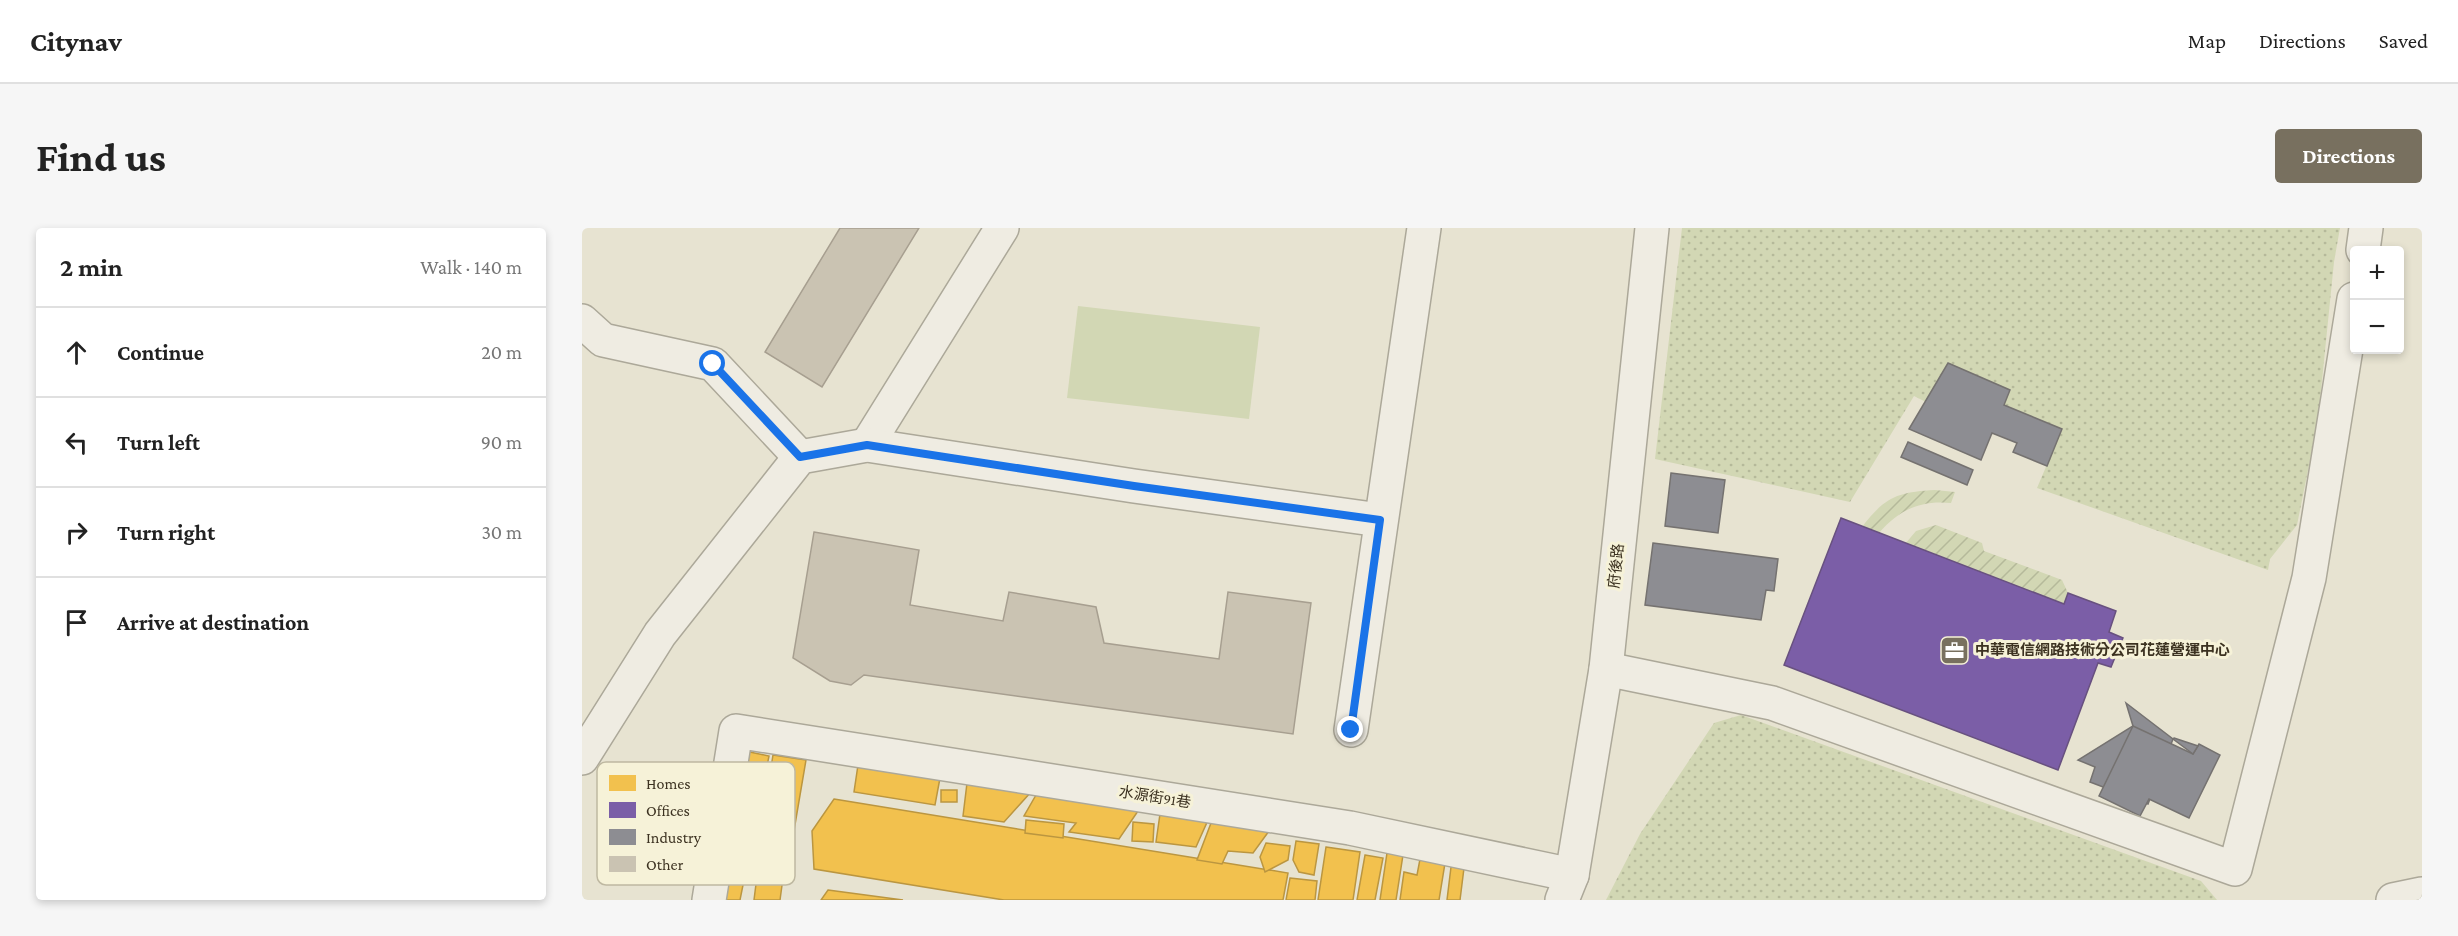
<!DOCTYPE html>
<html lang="en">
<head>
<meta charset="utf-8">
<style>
	:root { --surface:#fff; --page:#f6f6f6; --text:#222; --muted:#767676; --line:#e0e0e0; --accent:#78705f }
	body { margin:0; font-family:"Crimson Pro","Noto Sans TC",serif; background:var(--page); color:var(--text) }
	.controls { position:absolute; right:18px; top:18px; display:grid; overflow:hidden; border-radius:6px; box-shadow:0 3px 9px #0003 }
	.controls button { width:54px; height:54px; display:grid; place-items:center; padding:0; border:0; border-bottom:2px solid var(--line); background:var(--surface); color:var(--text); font:30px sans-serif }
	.stop { position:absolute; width:18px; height:18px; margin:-14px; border:4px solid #1a73e8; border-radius:50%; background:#fff }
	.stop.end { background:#1a73e8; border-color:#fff; box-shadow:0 2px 6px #0008 }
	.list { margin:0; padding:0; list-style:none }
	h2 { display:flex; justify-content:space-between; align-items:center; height:78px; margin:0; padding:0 24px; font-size:26px }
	h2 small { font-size:20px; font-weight:400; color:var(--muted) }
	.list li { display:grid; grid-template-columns:39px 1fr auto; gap:18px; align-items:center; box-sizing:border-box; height:90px; padding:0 24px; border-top:2px solid var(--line) }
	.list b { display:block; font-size:22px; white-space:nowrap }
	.list em { font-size:20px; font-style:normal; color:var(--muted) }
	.icon { flex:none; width:33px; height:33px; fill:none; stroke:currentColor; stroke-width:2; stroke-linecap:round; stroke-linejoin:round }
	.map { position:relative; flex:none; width:1840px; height:672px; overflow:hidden; border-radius:6px }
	header { display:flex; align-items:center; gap:36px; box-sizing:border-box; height:84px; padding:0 30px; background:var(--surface); border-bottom:2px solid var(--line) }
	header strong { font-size:28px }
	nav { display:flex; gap:33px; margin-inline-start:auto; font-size:21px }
	.intro { display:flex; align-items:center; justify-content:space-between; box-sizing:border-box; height:144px; padding:0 36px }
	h1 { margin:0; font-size:42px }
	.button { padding:15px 27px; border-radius:6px; background:var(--accent); color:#fff; font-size:21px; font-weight:700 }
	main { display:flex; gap:36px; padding:0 36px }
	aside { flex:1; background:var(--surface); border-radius:6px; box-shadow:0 3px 9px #0003 }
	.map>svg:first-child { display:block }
	.grass { fill:url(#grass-dots) }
	.park { fill:#d2d7b4 }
	.garden { fill:url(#garden-furrows) }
	.homes { fill:#f2c14e; stroke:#bb9640; stroke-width:1.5 }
	.offices { fill:#7b5ea7; stroke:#68517f; stroke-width:1.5 }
	.industry { fill:#8d8d92; stroke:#757270; stroke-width:1.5 }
	.building { fill:#cac3b2; stroke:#a79f90; stroke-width:1.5 }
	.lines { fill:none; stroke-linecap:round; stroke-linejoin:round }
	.minor-casing { stroke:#aca899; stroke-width:36 }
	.minor { stroke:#efece2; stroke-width:33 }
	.route { stroke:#1a73e8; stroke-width:8 }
	.labels { text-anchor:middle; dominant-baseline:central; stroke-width:6; stroke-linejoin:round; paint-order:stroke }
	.street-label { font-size:15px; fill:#3c3221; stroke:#f6f2d8 }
	.poi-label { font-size:15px; font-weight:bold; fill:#3c3221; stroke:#f6f2d8; text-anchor:start }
	.key { fill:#f6f2d8; stroke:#beb8a1; stroke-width:1.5 }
	.key-label { font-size:16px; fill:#3c3221 }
</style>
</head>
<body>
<header>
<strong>Citynav</strong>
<nav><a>Map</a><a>Directions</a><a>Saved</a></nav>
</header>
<div class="intro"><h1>Find us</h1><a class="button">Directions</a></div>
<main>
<aside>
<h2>2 min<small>Walk · 140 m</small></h2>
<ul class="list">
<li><svg class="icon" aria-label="ahead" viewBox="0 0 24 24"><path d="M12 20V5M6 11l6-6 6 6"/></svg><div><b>Continue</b></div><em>20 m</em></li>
<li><svg class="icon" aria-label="left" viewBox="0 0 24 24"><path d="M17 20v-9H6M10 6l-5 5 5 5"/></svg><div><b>Turn left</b></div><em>90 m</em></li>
<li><svg class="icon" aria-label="right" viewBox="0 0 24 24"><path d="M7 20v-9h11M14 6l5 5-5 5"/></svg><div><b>Turn right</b></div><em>30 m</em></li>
<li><svg class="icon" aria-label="arrive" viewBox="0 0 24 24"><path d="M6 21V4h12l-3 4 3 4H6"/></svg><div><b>Arrive at destination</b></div></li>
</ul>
</aside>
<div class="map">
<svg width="1840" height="672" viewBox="0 0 1840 672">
	<defs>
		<pattern id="grass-dots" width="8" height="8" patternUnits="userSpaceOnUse" patternTransform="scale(1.5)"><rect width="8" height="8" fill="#d2d7b4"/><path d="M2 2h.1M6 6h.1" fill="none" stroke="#b5b99a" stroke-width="1.8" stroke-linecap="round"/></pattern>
		<pattern id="garden-furrows" width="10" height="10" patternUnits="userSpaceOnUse" patternTransform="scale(1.5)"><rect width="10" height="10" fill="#d2d7b4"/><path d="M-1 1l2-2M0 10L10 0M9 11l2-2" fill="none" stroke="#b5b99a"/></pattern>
	</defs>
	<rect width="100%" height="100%" fill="#e7e3d1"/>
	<g class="grass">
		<path d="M 1100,0 L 1758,0 L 1752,34 L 1736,192 L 1715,297 L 1688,331 L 1686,342 L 1455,260 L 1480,201 L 1422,177 L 1428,162 L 1366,136 L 1344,174 L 1332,168 L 1268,274 L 1073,231 Z"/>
		<path d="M 1159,487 L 1619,653 L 1635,672 L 1024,672 L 1058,606 L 1132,495 Z"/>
	</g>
	<path class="park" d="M 496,78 L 678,99 L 667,191 L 485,170 Z"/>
	<g class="garden">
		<path d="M 1353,262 L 1373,264 L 1369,275 C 1338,272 1317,282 1297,305 L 1280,299 C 1303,269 1315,264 1353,262 Z"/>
		<path d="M 1354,297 L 1400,315 L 1402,323 L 1480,352 L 1486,365 L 1482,376 L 1323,316 L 1334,303 Z"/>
	</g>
	<g class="homes">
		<path d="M 163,523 L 187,528 L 158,672 L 134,672 Z"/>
		<path d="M 191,527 L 224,532 L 208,626 L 176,620 Z"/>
		<path d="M 276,537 L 358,550 L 353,577 L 272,564 Z"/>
		<path d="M 385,555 L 449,564 L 422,594 L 381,588 Z"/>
		<rect x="359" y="562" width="16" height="12"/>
		<path d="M 454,567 L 556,583 L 537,611 L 487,604 L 494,595 L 442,588 Z"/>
		<path d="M 252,571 L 706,645 L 701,672 L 422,672 L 232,641 L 230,603 Z"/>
		<path d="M 578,586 L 626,592 L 614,619 L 574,614 Z"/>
		<path d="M 444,592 L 482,596 L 481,610 L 443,605 Z"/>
		<path d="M 551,594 L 572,596 L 571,614 L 550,613 Z"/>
		<path d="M 629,595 L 687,603 L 671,625 L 646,623 L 640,636 L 615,632 Z"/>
		<path d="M 714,613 L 737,616 L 732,647 L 717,644 L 711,632 Z"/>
		<path d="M 684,615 L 708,618 L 706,632 L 683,644 L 678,629 Z"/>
		<path d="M 744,619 L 778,624 L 771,672 L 736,672 Z"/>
		<path d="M 805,625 L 821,627 L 814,672 L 798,672 Z"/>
		<path d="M 783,627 L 801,630 L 793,672 L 775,672 Z"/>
		<path d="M 838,631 L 863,635 L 857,672 L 818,672 L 822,644 L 835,647 Z"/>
		<path d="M 177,632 L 203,635 L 198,672 L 172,672 Z"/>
		<path d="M 869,639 L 882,640 L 878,672 L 865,672 Z"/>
		<path d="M 708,650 L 735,653 L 733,672 L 704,672 Z"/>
		<path d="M 246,662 L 321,672 L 239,672 Z"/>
	</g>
	<path class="offices" d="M 1259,290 L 1482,376 L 1486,365 L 1534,383 L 1527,404 L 1541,410 L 1529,439 L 1516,435 L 1476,542 L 1202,437 Z"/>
	<g class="industry">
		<path d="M 1366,135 L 1428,162 L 1422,177 L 1480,201 L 1465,238 L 1431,224 L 1435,215 L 1410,205 L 1399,232 L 1327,201 Z"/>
		<path d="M 1326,214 L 1391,242 L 1385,257 L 1319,229 Z"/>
		<path d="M 1089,245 L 1143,252 L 1136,305 L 1083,298 Z"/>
		<path d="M 1071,315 L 1196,331 L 1192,363 L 1184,362 L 1179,392 L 1063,377 Z"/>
		<path d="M 1544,475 L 1591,511 L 1566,576 L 1508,554 L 1513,539 L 1496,532 L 1551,498 Z"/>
		<path d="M 1551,498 L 1611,526 L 1617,516 L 1638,527 L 1607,590 L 1567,571 L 1558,588 L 1517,568 Z"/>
		<path d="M 1592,510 L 1616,518 L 1611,526 L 1591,511 Z"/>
	</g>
	<g class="building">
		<path d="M 258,0 L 337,0 L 240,159 L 183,124 Z"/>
		<path d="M 232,304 L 337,322 L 328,377 L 421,393 L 427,364 L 514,379 L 522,415 L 637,431 L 646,364 L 729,375 L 711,506 L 282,447 L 269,457 L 248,453 L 211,430 Z"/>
	</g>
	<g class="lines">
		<defs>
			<g id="minor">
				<path d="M 1781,22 L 1784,0"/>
				<path d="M 0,93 L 21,112 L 131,136 L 218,229"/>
				<path d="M 285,217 L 420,0"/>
				<path d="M 1024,441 L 1190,475 L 1653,641 L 1727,350 L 1772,71"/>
				<path d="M 769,502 L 842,0"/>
				<path d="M 0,530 L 78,406 L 218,229 L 285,217 L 552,258 L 798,292"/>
				<path d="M 127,672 L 154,503 L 768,600 L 990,647"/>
				<path d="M 980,672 L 990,647 L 1024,441 L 1070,0"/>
				<path d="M 1811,672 L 1840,666"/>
			</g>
		</defs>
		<use href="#minor" class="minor-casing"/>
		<use href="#minor" class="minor"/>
	</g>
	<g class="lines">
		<path class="route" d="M 131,136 L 218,229 L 285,217 L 552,258 L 798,292 L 769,502"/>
	</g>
	<defs>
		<symbol id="office-square" viewBox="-11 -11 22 22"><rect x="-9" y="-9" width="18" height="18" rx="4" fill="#78705f" stroke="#f6f2d8"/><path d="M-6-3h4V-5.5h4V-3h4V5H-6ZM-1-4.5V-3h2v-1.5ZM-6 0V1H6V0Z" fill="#fff"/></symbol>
	</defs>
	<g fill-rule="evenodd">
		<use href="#office-square" x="1356" y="406" width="33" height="33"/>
	</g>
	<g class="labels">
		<g class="street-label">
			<text transform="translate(1034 338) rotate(-84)">府後路</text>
			<text transform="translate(573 569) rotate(9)">水源街91巷</text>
		</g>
		<g class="poi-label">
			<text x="1393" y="422">中華電信網路技術分公司花蓮營運中心</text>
		</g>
	</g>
	<rect x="15" y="534" width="198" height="123" rx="9" class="key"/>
	<rect x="27" y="547" width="27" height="16" fill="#f2c14e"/>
	<rect x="27" y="574" width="27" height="16" fill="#7b5ea7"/>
	<rect x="27" y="601" width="27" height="16" fill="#8d8d92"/>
	<rect x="27" y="628" width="27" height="16" fill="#cac3b2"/>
	<g class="key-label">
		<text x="64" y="561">Homes</text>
		<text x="64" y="588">Offices</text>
		<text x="64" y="615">Industry</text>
		<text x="64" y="642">Other</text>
	</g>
</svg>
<div class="controls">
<button>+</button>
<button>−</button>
</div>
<div class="stop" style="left:131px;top:136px"></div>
<div class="stop end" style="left:769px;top:502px"></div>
</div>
</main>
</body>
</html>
